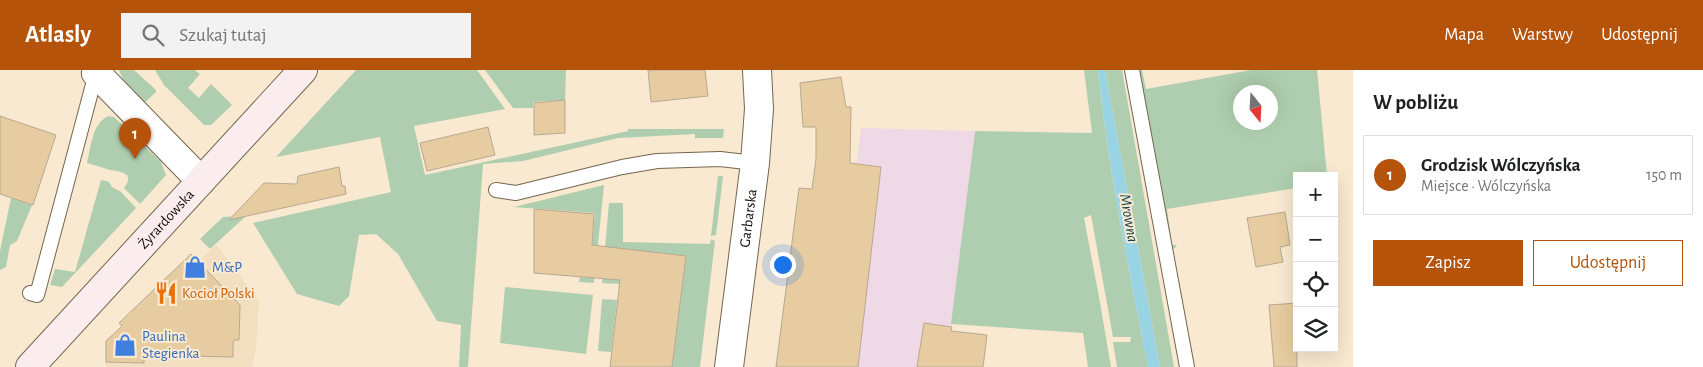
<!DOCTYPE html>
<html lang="pl">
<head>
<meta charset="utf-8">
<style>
	:root { --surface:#fff; --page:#f2f2f2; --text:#202124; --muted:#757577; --line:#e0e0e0; --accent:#b45309 }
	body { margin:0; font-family:"Alegreya Sans",sans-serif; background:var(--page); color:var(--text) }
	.controls { position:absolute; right:15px; bottom:15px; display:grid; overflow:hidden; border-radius:0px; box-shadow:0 5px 20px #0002 }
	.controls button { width:45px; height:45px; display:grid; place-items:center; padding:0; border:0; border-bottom:1px solid var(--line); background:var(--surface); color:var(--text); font:25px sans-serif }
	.compass { position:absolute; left:1233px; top:15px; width:45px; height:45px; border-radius:50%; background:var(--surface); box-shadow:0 5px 20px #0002; rotate:162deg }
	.you { position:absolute; left:782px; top:194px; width:18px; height:18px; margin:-12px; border:4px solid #fff; border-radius:50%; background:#1a73e8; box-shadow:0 0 0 8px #1a73e833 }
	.badge { display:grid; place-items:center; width:32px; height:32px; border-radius:50%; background:var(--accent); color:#fff; font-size:16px; font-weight:700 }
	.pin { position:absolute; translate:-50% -41px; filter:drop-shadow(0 1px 2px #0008) }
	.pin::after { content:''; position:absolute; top:26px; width:18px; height:15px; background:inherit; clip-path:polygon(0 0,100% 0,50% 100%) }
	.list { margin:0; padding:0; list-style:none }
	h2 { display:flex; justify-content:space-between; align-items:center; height:65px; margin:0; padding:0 20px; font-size:21px }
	h2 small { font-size:16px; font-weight:400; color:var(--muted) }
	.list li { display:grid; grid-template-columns:32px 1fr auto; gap:15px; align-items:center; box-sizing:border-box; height:80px; margin:0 10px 10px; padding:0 10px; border:1px solid var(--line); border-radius:0px }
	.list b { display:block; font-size:19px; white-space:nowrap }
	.list p { margin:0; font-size:16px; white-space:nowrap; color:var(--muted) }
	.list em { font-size:16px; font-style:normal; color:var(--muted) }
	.actions { display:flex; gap:10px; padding:15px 20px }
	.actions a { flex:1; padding:11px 0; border:1px solid var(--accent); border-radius:0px; text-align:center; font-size:18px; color:var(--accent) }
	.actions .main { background:var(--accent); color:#fff }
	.icon { flex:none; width:28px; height:28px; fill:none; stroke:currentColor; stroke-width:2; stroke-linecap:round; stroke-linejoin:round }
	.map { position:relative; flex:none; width:1353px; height:297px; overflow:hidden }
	header { display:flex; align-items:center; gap:30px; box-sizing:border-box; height:70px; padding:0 25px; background:var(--accent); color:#fff }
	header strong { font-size:24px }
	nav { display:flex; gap:28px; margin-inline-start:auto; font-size:18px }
	.search { width:350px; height:45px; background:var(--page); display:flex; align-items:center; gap:12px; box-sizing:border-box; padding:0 18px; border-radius:0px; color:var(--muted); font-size:19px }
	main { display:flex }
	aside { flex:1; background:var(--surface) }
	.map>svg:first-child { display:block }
	.built { fill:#f2dfbf }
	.industrial { fill:#f0d9e6 }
	.green { fill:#afceaf; fill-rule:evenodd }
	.water { fill:#99d4e4 }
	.building { fill:#e7cca1; stroke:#b7a890 }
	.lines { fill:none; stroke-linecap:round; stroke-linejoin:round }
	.lane-casing { stroke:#736650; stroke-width:16 }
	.street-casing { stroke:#736650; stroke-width:30 }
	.secondary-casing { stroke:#736650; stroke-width:30 }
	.lane { stroke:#fff; stroke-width:14 }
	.street { stroke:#fff; stroke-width:28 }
	.secondary { stroke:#fbeded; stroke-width:28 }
	.labels { text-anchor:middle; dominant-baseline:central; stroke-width:4; stroke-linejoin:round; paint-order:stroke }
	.street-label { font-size:15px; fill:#100b04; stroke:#f8e9d0 }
	.shop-label { font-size:15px; fill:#366cbe; stroke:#f8e9d0; text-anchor:start }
	.food-label { font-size:15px; fill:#c56008; stroke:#f8e9d0; text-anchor:start }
	.water-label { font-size:16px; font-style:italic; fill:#0e434f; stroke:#f8e9d0 }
</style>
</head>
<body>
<header>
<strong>Atlasly</strong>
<div class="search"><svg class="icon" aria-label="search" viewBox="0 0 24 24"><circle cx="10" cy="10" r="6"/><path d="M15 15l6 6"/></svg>Szukaj tutaj</div>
<nav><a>Mapa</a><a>Warstwy</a><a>Udostępnij</a></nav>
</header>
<main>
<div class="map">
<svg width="1353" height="297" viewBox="0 0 1353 297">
	<rect width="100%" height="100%" fill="#f8e9d0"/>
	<path class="built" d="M 216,175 L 259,230 L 256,279 L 252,297 L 106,297 L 106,292 L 202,188 Z"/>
	<path class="industrial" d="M 861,58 L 975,61 L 947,297 L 832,297 Z"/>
	<g class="green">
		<path d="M 119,0 L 134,0 L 156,20 L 156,22 L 142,35 L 127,19 Z"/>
		<path d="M 155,0 L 195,0 L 200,4 L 188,18 L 199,28 L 211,14 L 232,35 L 211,55 L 204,55 L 164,15 Z"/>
		<path d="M 356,0 L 477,0 L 505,39 L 414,56 L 425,105 L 628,61 L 628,59 L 724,59 L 723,68 L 695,68 L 695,64 L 618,68 L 523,91 L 483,94 L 468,297 L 459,297 L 461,255 L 437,251 L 398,184 L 376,164 L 359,165 L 349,226 L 339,236 L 297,224 L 253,153 L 391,122 L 380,67 L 276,87 Z"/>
		<path d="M 485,0 L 566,0 L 565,30 L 533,32 L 533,38 L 513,38 Z"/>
		<path d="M 1084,0 L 1098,0 C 1109,100 1128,198 1148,297 L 1117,297 L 1113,272 L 1130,272 L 1131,267 L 1113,267 L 1091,145 L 1084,148 L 1099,227 L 1111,297 L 1088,297 L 1083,263 L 951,254 L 975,61 L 1092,63 Z"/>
		<path d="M 1105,0 L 1122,0 L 1174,297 L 1160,297 Z"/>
		<path d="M 1137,0 L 1142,0 L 1146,19 L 1251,0 L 1317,0 L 1327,106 L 1297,106 L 1297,118 L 1167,139 L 1172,175 L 1177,175 L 1174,179 L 1170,177 ZM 1240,22 L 1270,22 L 1270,52 L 1240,52 Z"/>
		<path d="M 109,46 L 114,47 L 161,92 L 166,105 L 140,134 L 124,118 C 136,103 121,102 110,100 C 103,98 95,95 87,93 C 91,78 92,52 109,46 Z"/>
		<path d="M 718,106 L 723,106 L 716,165 L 711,166 Z"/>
		<path d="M 101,110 L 109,112 L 112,117 L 121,122 L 136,138 L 62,217 L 50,215 L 55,199 L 75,202 Z"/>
		<path d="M 604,115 L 594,213 L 579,212 L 580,207 L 589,208 L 595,143 L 514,137 Z"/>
		<path d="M 11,128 L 32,135 L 17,171 L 10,175 L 6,197 L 0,200 L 0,181 Z"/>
		<path d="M 609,133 L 623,133 L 623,172 L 710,174 L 711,169 L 715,171 L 700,297 L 672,297 L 686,186 L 625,179 L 620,214 L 602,213 Z"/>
		<path d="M 246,146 L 210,179 L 200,169 L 223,147 Z"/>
		<path d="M 505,217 L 593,225 L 586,284 L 500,273 Z"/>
		<path d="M 602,229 L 617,230 L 611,282 L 598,281 Z"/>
	</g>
	<path class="water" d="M 1098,0 L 1105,0 L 1160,297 L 1148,297 C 1128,198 1109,100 1098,0 Z"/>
	<g class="building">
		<path d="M 648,0 L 705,0 L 708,26 L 651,32 Z"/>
		<path d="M 841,7 L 846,37 L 851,37 L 850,93 L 881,97 L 858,297 L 776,297 L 799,118 L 812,119 L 816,89 L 816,57 L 803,57 L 800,13 Z"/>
		<path d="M 565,30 L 565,63 L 534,65 L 534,33 Z"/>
		<path d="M 0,46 L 56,65 L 33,135 L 0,124 Z"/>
		<path d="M 488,57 L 495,85 L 427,101 L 420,73 Z"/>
		<path d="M 339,97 L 342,116 L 345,116 L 346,124 L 229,150 L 264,113 L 297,114 L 298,106 Z"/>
		<path d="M 534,139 L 594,144 L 592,175 L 686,186 L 672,297 L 610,297 L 620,210 L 534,203 Z"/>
		<path d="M 1285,142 L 1290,175 L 1280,177 L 1283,192 L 1256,197 L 1247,148 Z"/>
		<path d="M 191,184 L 240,235 L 239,270 L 234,270 L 233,273 L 233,287 L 144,285 L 144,293 L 106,292 L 106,271 L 122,256 L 119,253 Z"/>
		<path d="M 1297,233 L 1297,297 L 1274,297 L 1269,235 Z"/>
		<path d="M 924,253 L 952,257 L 951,261 L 987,265 L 983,297 L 917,297 Z"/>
	</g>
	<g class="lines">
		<defs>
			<g id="lane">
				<path d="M 1132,0 L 1187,297"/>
				<path d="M 496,120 L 516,123 L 622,97 L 657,91 L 720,89 L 755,93"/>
				<path d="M 30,223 L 37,225 L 96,3"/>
			</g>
			<g id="street">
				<path d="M 97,0 L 96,3 L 201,111"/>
				<path id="s1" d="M 729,297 L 755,93 L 759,39 L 757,0"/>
			</g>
			<g id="secondary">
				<path id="s2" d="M 30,297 L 303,0"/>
			</g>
		</defs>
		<use href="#lane" class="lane-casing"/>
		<use href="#street" class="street-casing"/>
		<use href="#secondary" class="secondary-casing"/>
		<use href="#lane" class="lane"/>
		<use href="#street" class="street"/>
		<use href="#secondary" class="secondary"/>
	</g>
	<defs>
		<symbol id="shop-bare" viewBox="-9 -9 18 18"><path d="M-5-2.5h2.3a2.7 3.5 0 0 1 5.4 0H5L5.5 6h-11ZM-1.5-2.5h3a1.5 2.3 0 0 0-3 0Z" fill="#3f7fe0" stroke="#f8e9d0" stroke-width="2.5" paint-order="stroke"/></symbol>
		<symbol id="restaurant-bare" viewBox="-9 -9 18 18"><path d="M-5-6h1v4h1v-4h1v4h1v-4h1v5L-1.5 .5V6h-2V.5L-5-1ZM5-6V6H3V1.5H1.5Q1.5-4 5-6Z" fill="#e8710a" stroke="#f8e9d0" stroke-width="2.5" paint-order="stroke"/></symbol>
	</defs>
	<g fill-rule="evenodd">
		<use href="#shop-bare" x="179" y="181" width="32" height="32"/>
		<use href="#restaurant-bare" x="150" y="207" width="32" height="32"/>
		<use href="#shop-bare" x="109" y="259" width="32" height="32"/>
	</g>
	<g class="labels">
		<g class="street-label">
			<text stroke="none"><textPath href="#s2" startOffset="201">Żyrardowska</textPath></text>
			<text stroke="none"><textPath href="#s1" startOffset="150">Garbarska</textPath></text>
		</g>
		<g class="shop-label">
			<text x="212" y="197">M&amp;P</text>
			<text x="142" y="266">Paulina<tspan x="142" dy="17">Stegienka</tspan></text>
		</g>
		<g class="food-label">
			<text x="182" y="223">Kocioł Polski</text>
		</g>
		<g class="water-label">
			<text transform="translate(1129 148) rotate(80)">Mrowna</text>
		</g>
	</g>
</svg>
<div class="controls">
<button>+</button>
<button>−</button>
<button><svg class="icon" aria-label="locate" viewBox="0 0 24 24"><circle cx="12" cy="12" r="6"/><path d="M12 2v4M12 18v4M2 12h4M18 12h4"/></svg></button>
<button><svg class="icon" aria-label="layers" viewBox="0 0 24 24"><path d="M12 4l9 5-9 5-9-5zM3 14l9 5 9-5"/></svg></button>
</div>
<svg class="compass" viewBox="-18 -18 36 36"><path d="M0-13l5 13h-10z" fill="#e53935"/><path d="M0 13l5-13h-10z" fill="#757577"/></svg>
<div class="you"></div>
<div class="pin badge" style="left:135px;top:89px">1</div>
</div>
<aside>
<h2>W pobliżu<small></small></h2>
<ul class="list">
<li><span class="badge">1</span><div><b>Grodzisk Wólczyńska</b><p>Miejsce · Wólczyńska</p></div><em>150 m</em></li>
</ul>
<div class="actions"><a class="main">Zapisz</a><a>Udostępnij</a></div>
</aside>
</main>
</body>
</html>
